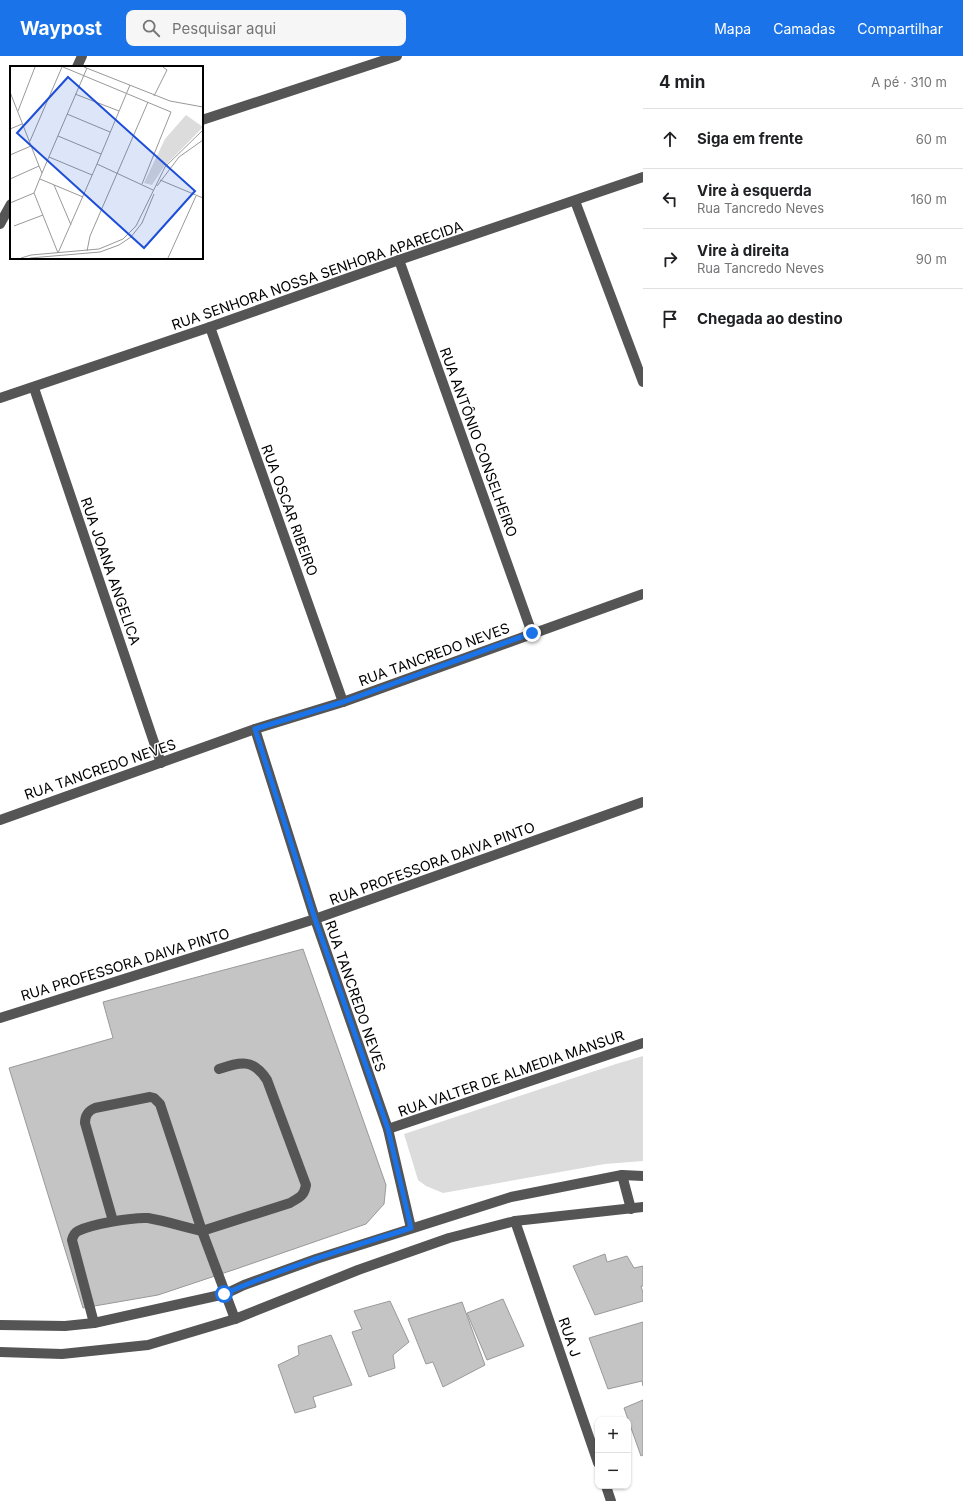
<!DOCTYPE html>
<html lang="pt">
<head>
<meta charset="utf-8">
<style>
	:root { --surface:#fff; --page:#f6f6f6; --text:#202124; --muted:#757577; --line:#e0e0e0; --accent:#1a73e8 }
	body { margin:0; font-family:Inter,sans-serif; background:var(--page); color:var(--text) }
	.controls { position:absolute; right:12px; bottom:12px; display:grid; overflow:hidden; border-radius:8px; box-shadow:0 1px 3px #0004 }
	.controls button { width:36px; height:36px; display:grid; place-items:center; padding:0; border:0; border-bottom:1px solid var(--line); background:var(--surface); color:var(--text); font:20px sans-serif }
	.stop { position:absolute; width:12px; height:12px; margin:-9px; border:3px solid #1a73e8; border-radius:50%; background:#fff }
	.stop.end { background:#1a73e8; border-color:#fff; box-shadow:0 1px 4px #0008 }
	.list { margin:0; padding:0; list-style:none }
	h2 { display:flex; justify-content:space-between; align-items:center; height:52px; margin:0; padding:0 16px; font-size:17px }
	h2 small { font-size:13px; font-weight:400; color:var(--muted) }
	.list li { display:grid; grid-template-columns:26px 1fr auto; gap:12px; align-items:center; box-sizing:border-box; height:60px; padding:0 16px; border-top:1px solid var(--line) }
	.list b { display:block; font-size:15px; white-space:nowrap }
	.list p { margin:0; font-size:13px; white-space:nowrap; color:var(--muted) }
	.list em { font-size:13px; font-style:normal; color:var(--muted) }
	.icon { flex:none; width:22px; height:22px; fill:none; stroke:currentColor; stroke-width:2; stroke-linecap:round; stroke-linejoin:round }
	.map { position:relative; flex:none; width:643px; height:1445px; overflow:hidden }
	header { display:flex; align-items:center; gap:24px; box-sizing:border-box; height:56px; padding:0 20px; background:var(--accent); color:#fff }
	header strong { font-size:19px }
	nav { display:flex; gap:22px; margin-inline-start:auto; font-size:14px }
	.search { width:280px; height:36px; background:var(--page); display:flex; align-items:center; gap:10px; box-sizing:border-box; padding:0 14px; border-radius:8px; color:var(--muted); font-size:15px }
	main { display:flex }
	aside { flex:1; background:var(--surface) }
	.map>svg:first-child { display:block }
	.green { fill:#dcdcdc }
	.building { fill:#c4c4c4; stroke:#999 }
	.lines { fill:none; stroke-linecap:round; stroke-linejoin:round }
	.minor { stroke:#555; stroke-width:10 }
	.route { stroke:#1a73e8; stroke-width:5 }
	.labels { text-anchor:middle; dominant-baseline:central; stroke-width:3; stroke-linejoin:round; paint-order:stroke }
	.street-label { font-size:14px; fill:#000; stroke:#fff }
	.inset-road { fill:none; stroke:#999; stroke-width:1 }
	.view { fill:#1d4ed8; fill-opacity:0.15; stroke:#1d4ed8; stroke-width:2 }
	.inset-edge { fill:none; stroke:#000; stroke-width:2 }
</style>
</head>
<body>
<header>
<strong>Waypost</strong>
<div class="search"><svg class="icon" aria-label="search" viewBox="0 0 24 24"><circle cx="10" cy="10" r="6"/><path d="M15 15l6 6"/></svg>Pesquisar aqui</div>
<nav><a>Mapa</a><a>Camadas</a><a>Compartilhar</a></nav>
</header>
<main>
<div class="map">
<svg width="643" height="1445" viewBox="0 0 643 1445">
	<rect width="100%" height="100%" fill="#fff"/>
	<path class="green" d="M 643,1000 L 643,1105 L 605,1108 L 443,1137 L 426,1130 L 418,1124 L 404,1078 L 616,1008 Z"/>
	<g class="building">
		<path d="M 303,893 L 386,1129 L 384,1148 L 366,1168 L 236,1213 L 158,1239 L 83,1252 L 9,1012 L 113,982 L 103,946 Z"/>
		<path d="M 605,1198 L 607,1206 L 627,1200 L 634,1212 L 643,1210 L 643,1230 L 641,1230 L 643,1237 L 643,1245 L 595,1259 L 573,1210 Z"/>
		<path d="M 503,1243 L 524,1290 L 487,1304 L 467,1257 Z"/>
		<path d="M 390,1245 L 409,1286 L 393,1299 L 395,1312 L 369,1321 L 352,1276 L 362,1273 L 354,1255 Z"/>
		<path d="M 462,1246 L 485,1309 L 443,1331 L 433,1306 L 426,1308 L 408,1263 Z"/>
		<path d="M 643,1266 L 643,1330 L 642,1325 L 608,1333 L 589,1282 Z"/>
		<path d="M 331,1279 L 352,1329 L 313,1341 L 316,1351 L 295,1357 L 278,1309 L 299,1299 L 298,1290 Z"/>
		<path d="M 643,1344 L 643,1399 L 641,1400 L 624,1352 Z"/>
	</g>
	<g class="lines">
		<g class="minor">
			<path d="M 77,11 L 82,0"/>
			<path d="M 202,64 L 397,0"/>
			<path d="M 575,145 L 643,326"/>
			<path d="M 0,168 L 11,148"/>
			<path d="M 399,204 L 532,577"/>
			<path d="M 210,271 L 343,646"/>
			<path d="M 34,332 L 161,707"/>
			<path d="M 0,342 L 210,271 L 399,204 L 643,121"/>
			<path d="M 255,673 L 343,646 L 643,538"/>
			<path d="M 0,764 L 255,673 L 315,863 L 388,1073 L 411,1172"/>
			<path d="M 0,962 L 315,863 L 643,746"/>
			<path d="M 388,1073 L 643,987"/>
			<path d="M 622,1119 L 631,1153"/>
			<path d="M 113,1165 L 85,1067 C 85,1059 88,1055 95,1052 L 150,1041 L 154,1042 L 160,1048 L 202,1175 L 290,1147 C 300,1141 304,1140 306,1129 L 267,1024 C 253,1002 240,1006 219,1013"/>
			<path d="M 515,1165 L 598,1407"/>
			<path d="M 94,1267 L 72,1184 C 73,1180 74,1177 78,1175 C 92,1168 133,1161 148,1162 C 166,1165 184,1171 202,1175 L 235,1263"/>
			<path d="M 0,1269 L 65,1270 L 94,1267 L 225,1238 L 244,1229 L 316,1203 L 511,1141 L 622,1119 L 643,1120"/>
			<path d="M 0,1296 L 62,1298 L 148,1289 L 235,1263 L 358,1214 L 449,1182 L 515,1165 L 643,1151"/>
			<path d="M 606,1430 L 611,1445"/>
		</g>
	</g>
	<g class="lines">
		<path class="route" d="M 224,1238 C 285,1211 349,1192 411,1172 L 388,1073 L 315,863 L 255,673 L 343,646 L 532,577"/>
	</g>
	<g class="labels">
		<g class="street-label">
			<text transform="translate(317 219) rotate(-19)">RUA SENHORA NOSSA SENHORA APARECIDA</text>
			<text transform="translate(479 386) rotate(70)">RUA ANTÔNIO CONSELHEIRO</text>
			<text transform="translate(290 454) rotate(70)">RUA OSCAR RIBEIRO</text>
			<text transform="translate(111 515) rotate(71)">RUA JOANA ANGELICA</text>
			<text transform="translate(434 598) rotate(-20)">RUA TANCREDO NEVES</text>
			<text transform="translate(100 713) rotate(-19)">RUA TANCREDO NEVES</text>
			<text transform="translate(432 807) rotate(-20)">RUA PROFESSORA DAIVA PINTO</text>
			<text transform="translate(125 908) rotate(-17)">RUA PROFESSORA DAIVA PINTO</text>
			<text transform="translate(356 940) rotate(71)">RUA TANCREDO NEVES</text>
			<text transform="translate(511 1017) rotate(-19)">RUA VALTER DE ALMEDIA MANSUR</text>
			<text transform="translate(570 1281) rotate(71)">RUA J</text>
		</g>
	</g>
	<g transform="translate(10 10)">
		<rect width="193" height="193" fill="#fff"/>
		<path d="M 176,49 L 193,61 L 153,102 L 142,119 L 134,117 L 155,73 Z" fill="#dcdcdc"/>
		<path class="inset-road" d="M 53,1 L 161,46 L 132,118M 74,1 L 160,35 L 193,41M 0,26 L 29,100M 65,28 L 109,45M 144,30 L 157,4 L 153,1M 8,45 L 25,1M 57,48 L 100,66M 0,63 L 12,58M 48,70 L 91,88M 20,75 L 52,1M 0,89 L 21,80M 39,91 L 82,109M 87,98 L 120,19M 32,107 L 77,2M 0,113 L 29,100 L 32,107 L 24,127 L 0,137M 30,113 L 73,131M 150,114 L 193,132M 44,119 L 61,159M 147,120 L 169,91 L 193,74M 24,127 L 48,187M 4,160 L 33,149M 77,185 L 80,170 L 138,36M 48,187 L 87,98 L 143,124M 11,192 L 21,189 L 89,183 L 113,173 L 126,160 L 155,101 L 193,64M 20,192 L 90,186 L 109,179 L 121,171 L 132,157 L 144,128M 158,192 L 186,130"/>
		<path class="view" d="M 58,11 L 185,125 L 134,182 L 7,67 Z"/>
		<rect width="193" height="193" class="inset-edge"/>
	</g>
</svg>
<div class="controls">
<button>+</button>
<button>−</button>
</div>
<div class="stop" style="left:224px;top:1238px"></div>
<div class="stop end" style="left:532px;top:577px"></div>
</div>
<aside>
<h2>4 min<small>A pé · 310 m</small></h2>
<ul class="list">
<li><svg class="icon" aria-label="ahead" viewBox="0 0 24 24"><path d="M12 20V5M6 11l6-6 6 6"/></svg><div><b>Siga em frente</b></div><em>60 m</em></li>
<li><svg class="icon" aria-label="left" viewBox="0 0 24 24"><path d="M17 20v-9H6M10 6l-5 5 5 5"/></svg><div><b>Vire à esquerda</b><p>Rua Tancredo Neves</p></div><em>160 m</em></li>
<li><svg class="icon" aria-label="right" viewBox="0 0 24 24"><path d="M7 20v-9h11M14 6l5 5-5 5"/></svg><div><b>Vire à direita</b><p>Rua Tancredo Neves</p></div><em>90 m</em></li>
<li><svg class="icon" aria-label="arrive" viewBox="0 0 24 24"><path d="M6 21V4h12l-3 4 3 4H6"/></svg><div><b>Chegada ao destino</b></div></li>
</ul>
</aside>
</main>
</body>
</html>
